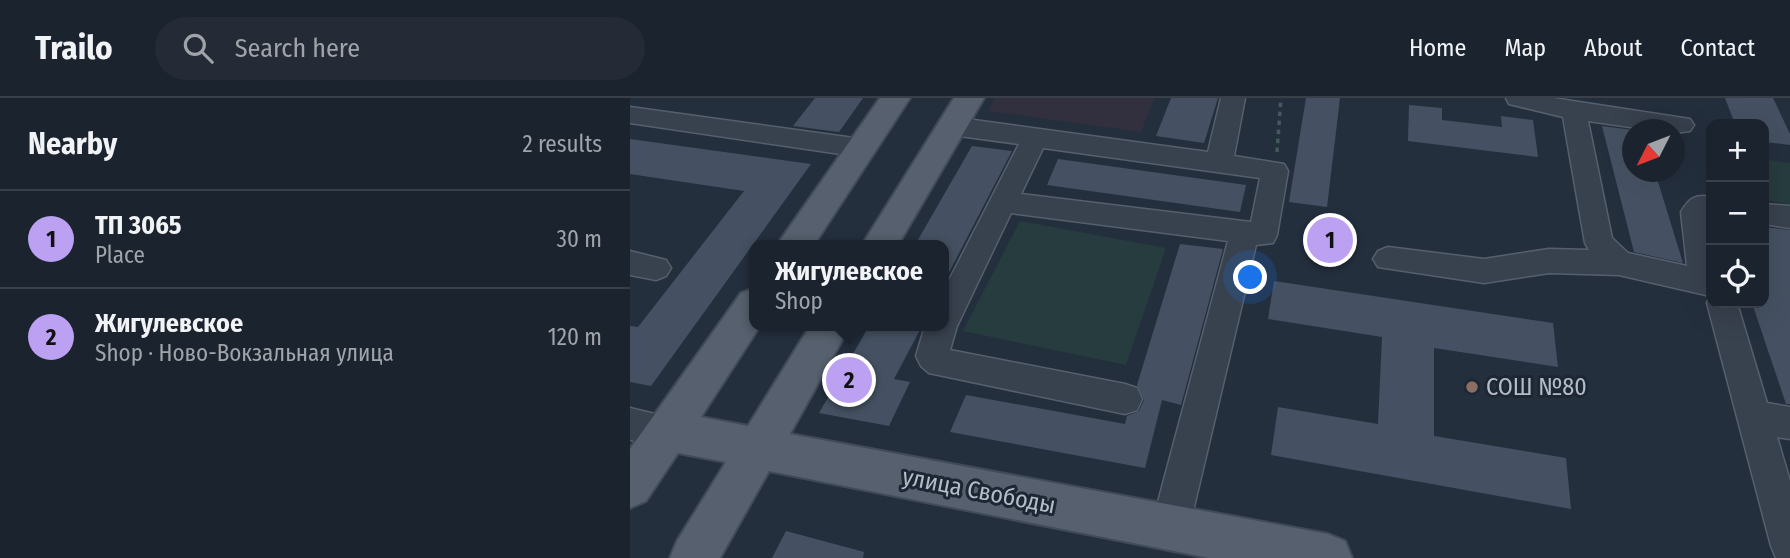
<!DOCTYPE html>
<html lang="en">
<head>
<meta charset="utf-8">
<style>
	:root { --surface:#1b232e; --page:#242b36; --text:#f1f3f6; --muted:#a0a4aa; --line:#39404a; --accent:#bca0f2 }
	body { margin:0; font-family:"Fira Sans Condensed",sans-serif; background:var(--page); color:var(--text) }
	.controls { position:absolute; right:21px; top:21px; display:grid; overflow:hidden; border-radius:14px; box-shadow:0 7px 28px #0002 }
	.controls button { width:63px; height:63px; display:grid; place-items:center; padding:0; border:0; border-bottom:2px solid var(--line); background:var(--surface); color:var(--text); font:35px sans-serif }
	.compass { position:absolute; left:992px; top:21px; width:63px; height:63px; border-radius:50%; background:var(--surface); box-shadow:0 7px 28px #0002; rotate:228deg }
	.you { position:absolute; left:621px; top:180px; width:24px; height:24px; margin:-18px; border:5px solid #fff; border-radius:50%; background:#1a73e8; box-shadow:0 0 0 10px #1a73e833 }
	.badge { display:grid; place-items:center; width:46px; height:46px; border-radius:50%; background:var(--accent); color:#111; font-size:23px; font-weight:700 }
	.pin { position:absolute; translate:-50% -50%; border:4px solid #fff; box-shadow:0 2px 7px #0006 }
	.popup { position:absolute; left:119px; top:142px; width:200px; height:91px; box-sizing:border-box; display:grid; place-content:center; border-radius:14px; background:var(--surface); filter:drop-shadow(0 2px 5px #0005); font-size:23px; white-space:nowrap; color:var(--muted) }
	.popup b { font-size:26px; color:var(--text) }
	.popup::after { content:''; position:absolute; left:50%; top:100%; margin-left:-14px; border:14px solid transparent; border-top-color:var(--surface) }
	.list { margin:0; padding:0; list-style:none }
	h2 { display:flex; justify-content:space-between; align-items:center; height:91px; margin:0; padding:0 28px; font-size:30px }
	h2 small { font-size:23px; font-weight:400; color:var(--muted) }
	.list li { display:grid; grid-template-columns:46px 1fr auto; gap:21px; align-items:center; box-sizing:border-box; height:98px; padding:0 28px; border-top:2px solid var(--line) }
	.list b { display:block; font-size:26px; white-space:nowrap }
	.list p { margin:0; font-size:23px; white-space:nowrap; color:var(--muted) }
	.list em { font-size:23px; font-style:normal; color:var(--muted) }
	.icon { flex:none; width:38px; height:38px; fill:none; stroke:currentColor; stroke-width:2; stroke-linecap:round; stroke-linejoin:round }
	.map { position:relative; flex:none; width:1160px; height:460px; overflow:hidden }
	header { display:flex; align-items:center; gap:42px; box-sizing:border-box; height:98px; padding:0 35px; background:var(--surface); border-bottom:2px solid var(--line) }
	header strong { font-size:33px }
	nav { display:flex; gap:38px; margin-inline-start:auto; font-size:24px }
	.search { width:490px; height:63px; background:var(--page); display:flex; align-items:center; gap:18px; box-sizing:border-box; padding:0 24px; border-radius:38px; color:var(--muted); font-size:26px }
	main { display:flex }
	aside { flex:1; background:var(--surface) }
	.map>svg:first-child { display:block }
	.medical { fill:#32303f }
	.green { fill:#263c3f }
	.building { fill:#455162 }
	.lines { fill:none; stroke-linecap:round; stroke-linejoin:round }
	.minor-casing { stroke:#565f6c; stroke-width:3 }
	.major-casing { stroke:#414a57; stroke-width:4 }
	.path { stroke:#44595c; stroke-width:3.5; stroke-dasharray:4.5 4.5; stroke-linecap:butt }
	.minor { fill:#38414e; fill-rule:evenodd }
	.major { fill:#56606e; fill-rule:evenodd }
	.education-dot { fill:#8d6e63; stroke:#1d2633; stroke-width:2.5 }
	.labels { text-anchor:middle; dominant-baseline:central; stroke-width:6; stroke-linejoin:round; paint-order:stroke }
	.poi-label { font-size:24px; fill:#b4bcc9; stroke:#1d2633; text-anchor:start }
	.street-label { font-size:24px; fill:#b4bcc9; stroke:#1d2633 }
</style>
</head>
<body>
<header>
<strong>Trailo</strong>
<div class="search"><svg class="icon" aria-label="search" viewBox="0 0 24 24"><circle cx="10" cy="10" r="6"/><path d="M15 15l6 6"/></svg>Search here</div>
<nav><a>Home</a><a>Map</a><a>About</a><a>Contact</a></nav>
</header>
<main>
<aside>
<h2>Nearby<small>2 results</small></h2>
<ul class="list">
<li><span class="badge">1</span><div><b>ТП 3065</b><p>Place</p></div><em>30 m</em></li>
<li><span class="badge">2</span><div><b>Жигулевское</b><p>Shop · Ново-Вокзальная улица</p></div><em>120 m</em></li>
</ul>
</aside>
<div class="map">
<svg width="1160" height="460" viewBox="0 0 1160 460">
	<rect width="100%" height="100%" fill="#242f3e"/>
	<path class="medical" d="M 365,0 L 524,0 L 511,34 L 358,13 Z"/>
	<g class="green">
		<path d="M 1134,61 L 1160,65 L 1160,106 L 1134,102 Z"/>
		<path d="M 390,123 L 536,150 L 496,267 L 333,233 Z"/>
	</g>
	<g class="building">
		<path d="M 185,0 L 233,0 L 209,34 L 163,28 Z"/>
		<path d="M 541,0 L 588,0 L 574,45 L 526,38 Z"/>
		<path d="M 676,0 L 710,0 L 697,109 L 659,104 Z"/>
		<path d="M 1095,0 L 1143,0 L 1160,36 L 1160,47 L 1134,44 L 1134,26 L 1105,26 Z"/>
		<path d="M 779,7 L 812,10 L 812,22 L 872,29 L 871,18 L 903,22 L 908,59 L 778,43 Z"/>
		<path d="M 972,28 L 1003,32 L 1003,74 L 1025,74 L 1053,165 L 1004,154 Z"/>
		<path d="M 0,41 L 181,66 L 21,288 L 0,284 L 0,228 L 8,229 L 114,93 L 0,76 Z"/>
		<path d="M 342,48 L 382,53 L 313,186 L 313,147 L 285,147 Z"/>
		<path d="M 428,61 L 616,87 L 610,114 L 417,87 Z"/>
		<path d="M 1134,129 L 1160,132 L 1160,306 L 1156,306 L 1122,205 L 1134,205 Z"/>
		<path d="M 550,146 L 593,151 L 551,307 L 532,302 L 515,370 L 320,334 L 336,297 L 495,326 L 497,318 L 509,313 L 514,302 L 507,287 Z"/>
		<path d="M 644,183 L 923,225 L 928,269 L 804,250 L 804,338 L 936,360 L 941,411 L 641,357 L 648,309 L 748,326 L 752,239 L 638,221 Z"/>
		<path d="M 239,228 L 292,228 L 264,281 L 280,284 L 259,328 L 189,315 Z"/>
		<path d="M 156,433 L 234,454 L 233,460 L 142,460 Z"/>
	</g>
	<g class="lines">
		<defs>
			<g id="minor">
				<path d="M 591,0 L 615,0 L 604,58 L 654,66 L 658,73 L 647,137 L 643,145 L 626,147 L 559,430 L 553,443 L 540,449 L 527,443 L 521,430 L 598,143 L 381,115 L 327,228 L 320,252 L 495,286 L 507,290 L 512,301 L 507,312 L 495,316 L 299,275 L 291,268 L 286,258 L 295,228 L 314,228 L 314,192 L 389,46 L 322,37 L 313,34 L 309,28 L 313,22 L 322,19 L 578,54 ZM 413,50 L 630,80 L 621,124 L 391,96 Z"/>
				<path d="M 876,0 L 923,0 L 1060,21 L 1064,27 L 1060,33 L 1044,35 L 1044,32 L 1021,32 L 958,23 L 982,140 L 998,155 L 1057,168 L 1051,114 C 1059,100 1066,96 1081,99 L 1081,205 L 1107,205 L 1137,305 L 1160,309 L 1160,341 L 1147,339 L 1160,383 L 1160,460 L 1146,460 L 1141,448 L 1077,205 L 1080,198 L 989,177 L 919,175 L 854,185 L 748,169 L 743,161 L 748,153 L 758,149 L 854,161 L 919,151 L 959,152 L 955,145 L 933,19 L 879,6 Z"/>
				<path d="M 0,9 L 231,41 L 240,44 L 244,50 L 240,56 L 231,59 L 0,25 Z"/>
				<path d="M 1134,106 L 1160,108 L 1160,130 L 1134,126 Z"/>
				<path d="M 0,153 L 36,162 L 41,170 L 36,178 L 26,182 L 0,177 Z"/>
				<path d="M 0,310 L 50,322 L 55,333 L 50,344 L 38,349 L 0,342 Z"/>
			</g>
			<g id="major">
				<path d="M 250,0 L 280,0 L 184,147 L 147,147 Z"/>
				<path d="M 324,0 L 354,0 L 268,147 L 232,147 Z"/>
				<path d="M 124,190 L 124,228 L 130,228 L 71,319 L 118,328 L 180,228 L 220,228 L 160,336 L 698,436 L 715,443 L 722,460 L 579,460 L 139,373 L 90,460 L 40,460 L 47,443 L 96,364 L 48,355 L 16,403 L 0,410 L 0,351 L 111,195 Z"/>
			</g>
		</defs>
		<use href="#minor" class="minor-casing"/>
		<use href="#major" class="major-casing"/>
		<path class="path" d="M 647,54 L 651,0"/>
		<use href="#minor" class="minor"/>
		<use href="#major" class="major"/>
	</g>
	<circle class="education-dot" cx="842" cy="289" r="7"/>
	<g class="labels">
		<g class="poi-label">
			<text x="856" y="289">СОШ №80</text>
		</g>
		<g class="street-label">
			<text transform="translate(349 393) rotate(11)">улица Свободы</text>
		</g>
	</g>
</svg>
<div class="controls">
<button>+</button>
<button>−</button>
<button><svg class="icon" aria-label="locate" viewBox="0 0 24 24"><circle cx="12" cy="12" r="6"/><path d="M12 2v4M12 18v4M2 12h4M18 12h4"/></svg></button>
</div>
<svg class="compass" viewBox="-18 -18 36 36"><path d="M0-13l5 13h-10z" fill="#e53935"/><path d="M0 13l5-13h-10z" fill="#a0a4aa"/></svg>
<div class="you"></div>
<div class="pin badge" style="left:700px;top:142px">1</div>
<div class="pin badge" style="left:219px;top:282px">2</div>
<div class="popup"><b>Жигулевское</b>Shop</div>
</div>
</main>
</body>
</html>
